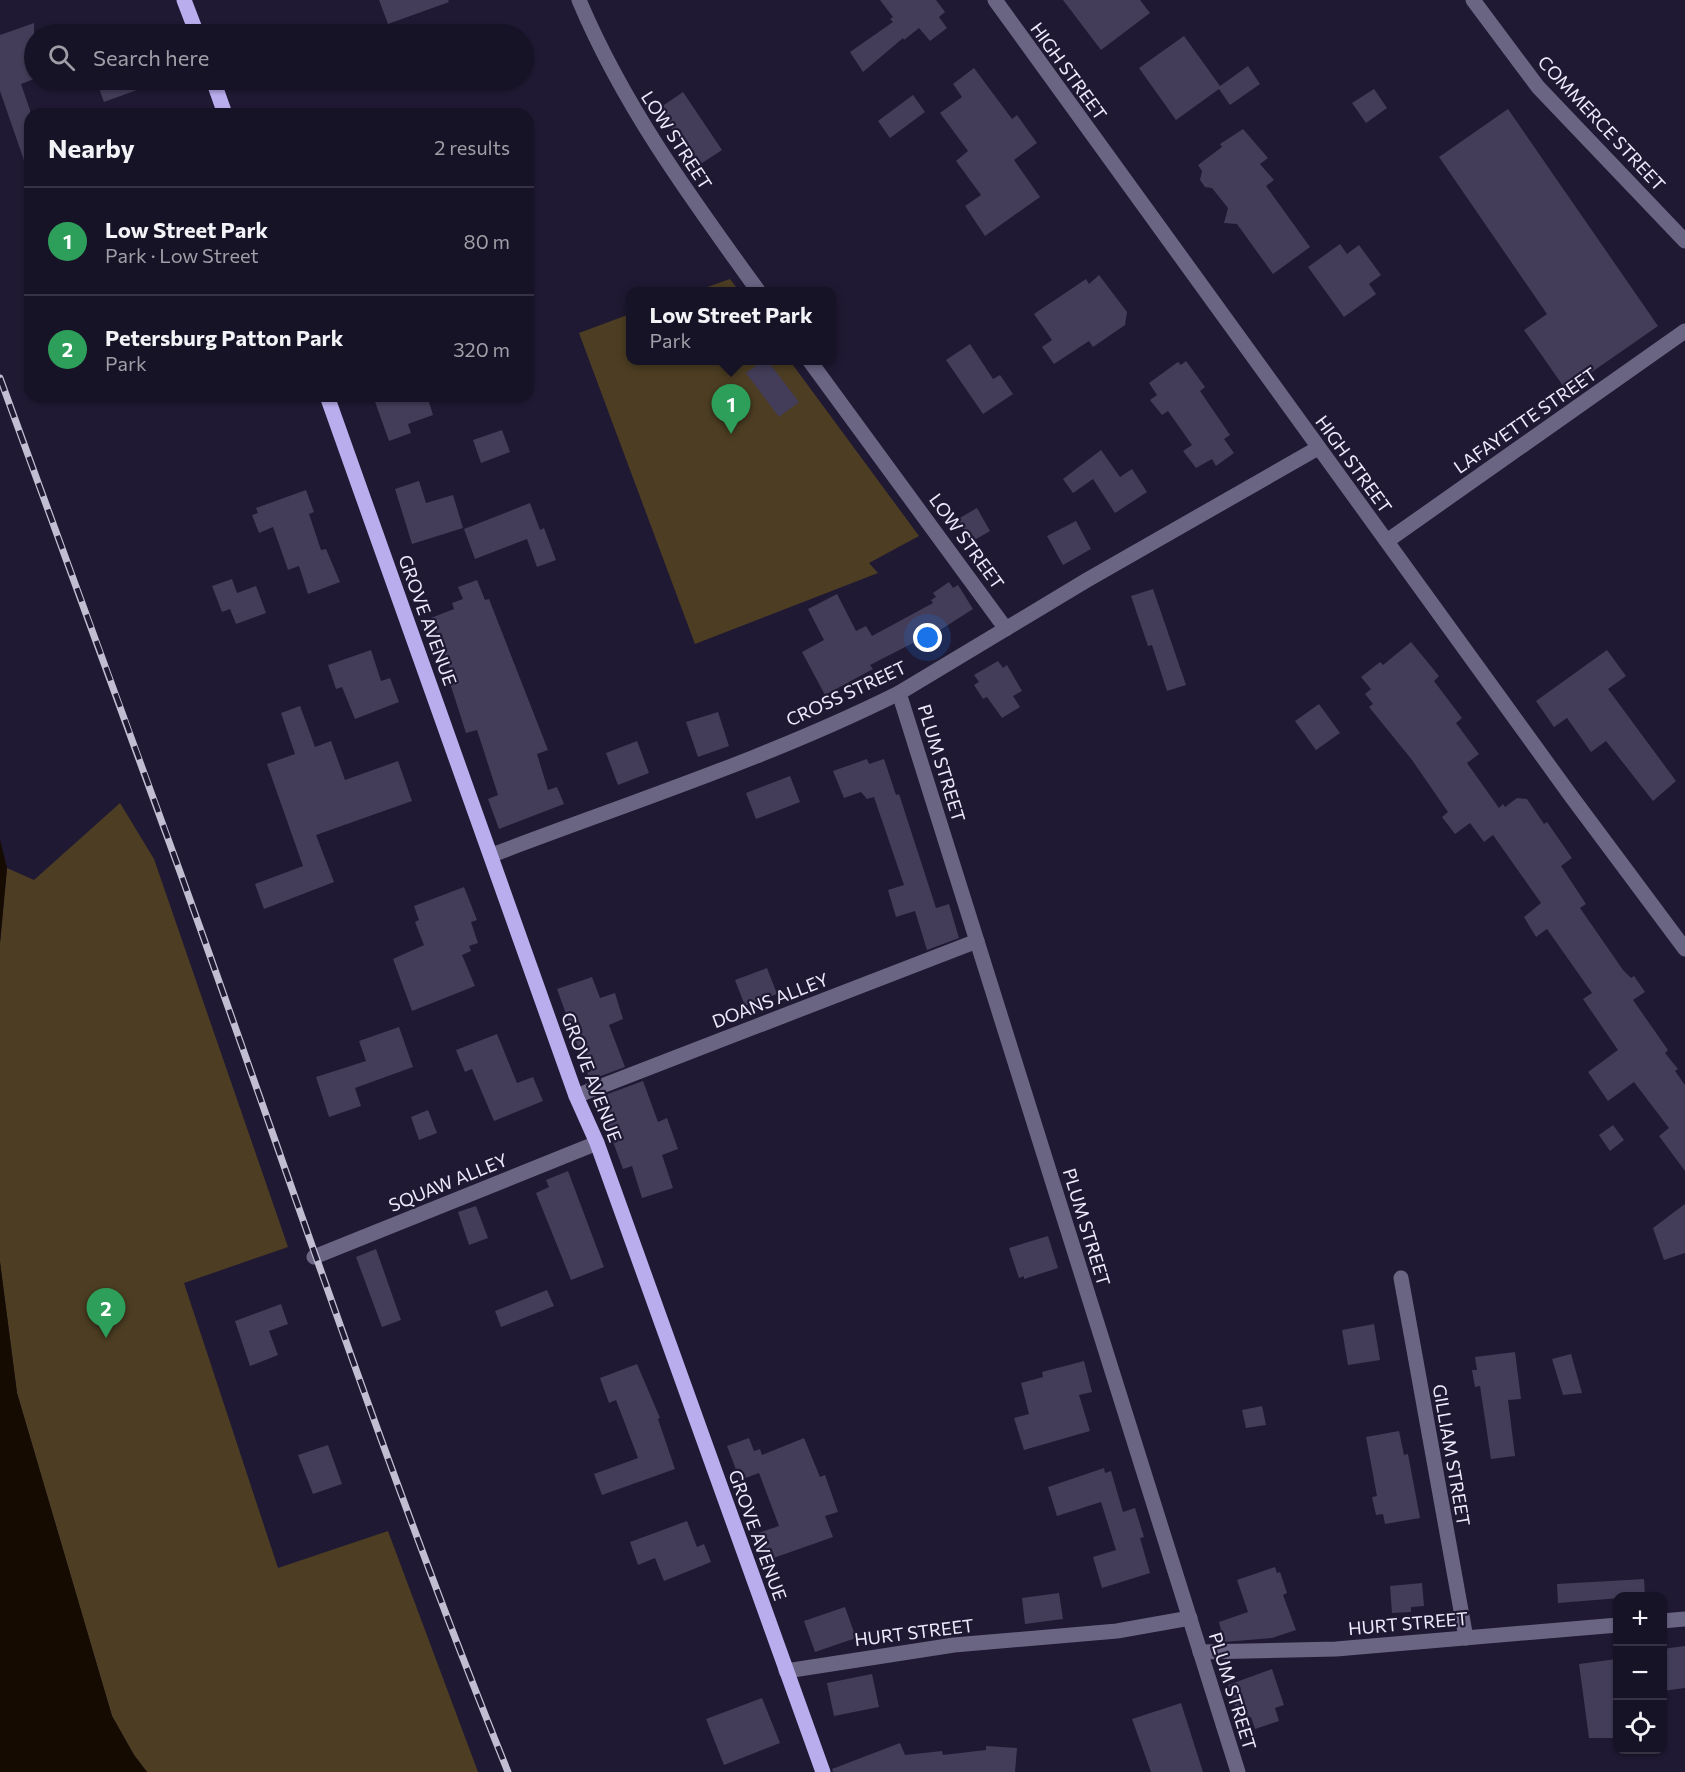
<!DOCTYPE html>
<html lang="en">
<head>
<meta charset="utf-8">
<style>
	:root { --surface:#171326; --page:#201c2e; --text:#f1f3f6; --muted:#9e9ea7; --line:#363243; --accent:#e5ad36 }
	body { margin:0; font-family:Commissioner,sans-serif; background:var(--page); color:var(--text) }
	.controls { position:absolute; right:18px; bottom:18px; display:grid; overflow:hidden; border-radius:12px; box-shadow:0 2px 4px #0004 }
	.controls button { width:54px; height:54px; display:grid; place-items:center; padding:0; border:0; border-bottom:2px solid var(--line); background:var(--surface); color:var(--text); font:30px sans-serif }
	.you { position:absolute; left:928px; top:638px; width:21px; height:21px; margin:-15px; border:4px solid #fff; border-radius:50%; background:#1a73e8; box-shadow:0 0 0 9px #1a73e833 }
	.badge { display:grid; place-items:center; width:39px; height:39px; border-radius:50%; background:var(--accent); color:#fff; font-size:20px; font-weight:700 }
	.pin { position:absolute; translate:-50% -50px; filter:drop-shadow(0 2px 3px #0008) }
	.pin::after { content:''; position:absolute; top:32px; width:21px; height:18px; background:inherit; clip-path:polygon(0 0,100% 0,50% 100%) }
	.popup { position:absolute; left:626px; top:287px; width:210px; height:78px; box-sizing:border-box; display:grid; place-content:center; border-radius:12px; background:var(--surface); filter:drop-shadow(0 2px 4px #0005); font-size:20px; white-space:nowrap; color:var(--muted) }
	.popup b { font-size:22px; color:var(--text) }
	.popup::after { content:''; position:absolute; left:50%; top:100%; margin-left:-12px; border:12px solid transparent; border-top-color:var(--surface) }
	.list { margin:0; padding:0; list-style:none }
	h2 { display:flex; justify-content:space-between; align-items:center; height:78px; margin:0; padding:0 24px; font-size:26px }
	h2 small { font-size:20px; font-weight:400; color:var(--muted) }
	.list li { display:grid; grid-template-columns:39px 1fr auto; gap:18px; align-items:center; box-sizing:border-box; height:108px; padding:0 24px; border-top:2px solid var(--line) }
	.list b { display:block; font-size:22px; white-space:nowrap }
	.list p { margin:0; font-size:20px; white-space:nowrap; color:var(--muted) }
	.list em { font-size:20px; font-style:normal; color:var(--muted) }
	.icon { flex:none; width:33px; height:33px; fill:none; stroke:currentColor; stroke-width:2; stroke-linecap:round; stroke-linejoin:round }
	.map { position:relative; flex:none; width:1685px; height:1772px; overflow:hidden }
	.search { position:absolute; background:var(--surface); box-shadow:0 2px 4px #0004; left:24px; top:24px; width:510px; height:66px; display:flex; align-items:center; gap:15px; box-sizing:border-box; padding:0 21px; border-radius:33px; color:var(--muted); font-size:22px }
	.panel { position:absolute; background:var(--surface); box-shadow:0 2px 4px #0004; left:24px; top:108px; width:510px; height:294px; border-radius:18px }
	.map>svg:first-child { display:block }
	.green { fill:#4d3e23 }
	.water { fill:#150b00 }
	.building { fill:#433d59 }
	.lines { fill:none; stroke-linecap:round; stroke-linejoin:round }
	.minor { stroke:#6b6584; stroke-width:15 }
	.major { stroke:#b9aded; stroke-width:15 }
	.rail-casing { stroke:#c2bed2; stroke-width:7 }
	.rail { stroke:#1f1933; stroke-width:4.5; stroke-dasharray:14; stroke-linecap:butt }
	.labels { text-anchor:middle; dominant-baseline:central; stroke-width:4.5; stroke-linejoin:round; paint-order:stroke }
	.street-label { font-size:18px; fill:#edeafc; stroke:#1f1933 }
</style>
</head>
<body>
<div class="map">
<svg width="1685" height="1772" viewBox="0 0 1685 1772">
	<rect width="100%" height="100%" fill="#1f1933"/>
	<g class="green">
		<path d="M 730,279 L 739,291 L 696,291 Z"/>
		<path d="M 630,314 L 630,360 L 790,361 L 919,536 L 869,563 L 878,573 L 695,644 L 579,333 Z"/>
		<path d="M 120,803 L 154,859 L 288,1247 L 184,1283 L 278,1568 L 388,1531 L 478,1772 L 147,1772 L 134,1755 L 112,1716 L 17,1393 L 0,1262 L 0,943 L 7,868 L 34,880 Z"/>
	</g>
	<g class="water">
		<path d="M 0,840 L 7,868 L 0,943 Z"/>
		<path d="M 0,1262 L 17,1393 L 112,1716 L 134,1755 L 147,1772 L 0,1772 Z"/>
	</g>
	<g class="building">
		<path d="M 379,0 L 448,0 L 449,2 L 388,24 Z"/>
		<path d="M 880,0 L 936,0 L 945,12 L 939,17 L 947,28 L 930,41 L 919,28 L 904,40 L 903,38 L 863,72 L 850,52 L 893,22 L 890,19 L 893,17 Z"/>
		<path d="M 1063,0 L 1140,0 L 1150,13 L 1101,50 Z"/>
		<path d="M 34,23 L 34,79 L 21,84 L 30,110 L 30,169 L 27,169 L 0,91 L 0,35 Z"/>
		<path d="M 1184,36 L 1220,86 L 1248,66 L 1260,84 L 1230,105 L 1219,89 L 1176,120 L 1139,68 Z"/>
		<path d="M 974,68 L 1012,119 L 1017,115 L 1037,143 L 1014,160 L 1040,197 L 985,236 L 965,206 L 981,195 L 956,161 L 968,151 L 940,113 L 962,97 L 953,84 Z"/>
		<path d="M 96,80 L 159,80 L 159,82 L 104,102 Z"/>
		<path d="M 1374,89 L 1387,108 L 1366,123 L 1352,103 Z"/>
		<path d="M 683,92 L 722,150 L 690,171 L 678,154 L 686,149 L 658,109 Z"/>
		<path d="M 913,95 L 925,112 L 890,138 L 878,121 Z"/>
		<path d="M 1508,109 L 1658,326 L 1566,390 L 1524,330 L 1547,314 L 1439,157 Z"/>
		<path d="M 1243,129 L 1268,158 L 1260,164 L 1274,180 L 1266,186 L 1310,247 L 1273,274 L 1237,224 L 1224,223 L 1228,208 L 1212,188 L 1205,187 L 1200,180 L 1202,171 L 1198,165 L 1222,147 L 1220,144 Z"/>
		<path d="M 1340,244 L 1347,254 L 1359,245 L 1381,275 L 1369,284 L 1376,294 L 1344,317 L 1308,267 Z"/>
		<path d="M 1099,275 L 1127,312 L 1125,325 L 1093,347 L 1089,341 L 1054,364 L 1042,347 L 1052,340 L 1034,314 L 1086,279 L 1089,284 Z"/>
		<path d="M 970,344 L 993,379 L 1000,375 L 1013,394 L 983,414 L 946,360 Z"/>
		<path d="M 764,360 L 767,360 L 799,402 L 779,417 L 746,373 Z"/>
		<path d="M 1186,361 L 1205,387 L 1200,391 L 1230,435 L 1224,439 L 1234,453 L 1216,466 L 1212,459 L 1196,468 L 1183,451 L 1192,445 L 1168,411 L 1162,415 L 1150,400 L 1157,395 L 1149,383 L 1178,362 L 1181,365 Z"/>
		<path d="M 373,396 L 427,396 L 433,415 L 408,424 L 411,433 L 389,441 Z"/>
		<path d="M 502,430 L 510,452 L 481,463 L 473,440 Z"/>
		<path d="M 1101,450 L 1120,477 L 1132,469 L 1147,492 L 1115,513 L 1093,479 L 1073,493 L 1063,479 Z"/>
		<path d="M 419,481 L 426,503 L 453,495 L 463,528 L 412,544 L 395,489 Z"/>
		<path d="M 306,490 L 314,512 L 309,514 L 321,550 L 326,549 L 340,582 L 308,594 L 299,566 L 288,570 L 273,527 L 259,533 L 252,515 L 258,513 L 256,508 Z"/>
		<path d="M 530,503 L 540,530 L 544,528 L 556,560 L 537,567 L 527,539 L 475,559 L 464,529 Z"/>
		<path d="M 977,508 L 990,531 L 971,542 L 958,519 Z"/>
		<path d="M 1076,521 L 1091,549 L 1063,565 L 1047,536 Z"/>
		<path d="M 232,579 L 237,593 L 256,586 L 266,613 L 236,624 L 230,609 L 222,612 L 212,586 Z"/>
		<path d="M 477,580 L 485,600 L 489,599 L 548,750 L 537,754 L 548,790 L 557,787 L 564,804 L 499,829 L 488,799 L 498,795 L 477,730 L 466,733 L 448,677 L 452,675 L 431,618 L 454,609 L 452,603 L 463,599 L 458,587 Z"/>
		<path d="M 949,582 L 953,588 L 958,585 L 973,609 L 915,646 L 913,643 L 870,665 L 873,669 L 825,695 L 802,652 L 824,640 L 808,609 L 837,594 L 856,631 L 866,626 L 872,636 L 933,603 L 931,600 L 936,597 L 933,593 Z"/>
		<path d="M 1153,589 L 1186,685 L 1167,691 L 1152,645 L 1148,646 L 1131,596 Z"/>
		<path d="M 1411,642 L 1439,676 L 1434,681 L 1462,718 L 1456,723 L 1479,754 L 1467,763 L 1499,808 L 1503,804 L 1505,807 L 1517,798 L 1527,799 L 1544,824 L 1547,822 L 1572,858 L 1561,866 L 1586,904 L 1580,908 L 1623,970 L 1631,978 L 1634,976 L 1645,992 L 1633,1000 L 1668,1050 L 1665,1053 L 1678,1069 L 1675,1071 L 1685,1085 L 1685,1171 L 1659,1136 L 1669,1128 L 1634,1082 L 1608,1101 L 1588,1072 L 1618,1050 L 1583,999 L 1592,993 L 1547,929 L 1536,937 L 1524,917 L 1541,903 L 1493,835 L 1484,842 L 1470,823 L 1455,834 L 1442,817 L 1448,812 L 1412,760 L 1369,707 L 1373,704 L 1365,694 L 1371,689 L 1361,677 L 1380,662 L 1383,665 Z"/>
		<path d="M 371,650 L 381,681 L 390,678 L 399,702 L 355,719 L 342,687 L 336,689 L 328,665 Z"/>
		<path d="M 1607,650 L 1626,676 L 1608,689 L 1676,781 L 1653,801 L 1606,741 L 1591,752 L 1567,718 L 1554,727 L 1536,701 Z"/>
		<path d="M 998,661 L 1003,668 L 1007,665 L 1022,691 L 1013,696 L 1020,707 L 1002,718 L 987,697 L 983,699 L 974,685 L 979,682 L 974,675 Z"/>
		<path d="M 1319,704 L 1340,733 L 1316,750 L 1295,721 Z"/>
		<path d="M 300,706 L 315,747 L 331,741 L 345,780 L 398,761 L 412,801 L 316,835 L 334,882 L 264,909 L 255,884 L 303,866 L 267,764 L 295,754 L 281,713 Z"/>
		<path d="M 718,712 L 729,746 L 698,757 L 686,722 Z"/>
		<path d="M 637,741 L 649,773 L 618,785 L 606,753 Z"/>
		<path d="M 867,759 L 869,764 L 884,759 L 896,795 L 899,794 L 936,908 L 949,904 L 959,938 L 927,950 L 915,911 L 896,917 L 888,890 L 904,885 L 874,797 L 867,799 L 861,792 L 844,798 L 833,771 Z"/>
		<path d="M 790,776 L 800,802 L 756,819 L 746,793 Z"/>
		<path d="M 464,887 L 477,920 L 471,922 L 478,943 L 469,946 L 471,951 L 462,955 L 475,986 L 412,1011 L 393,959 L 424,945 L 415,922 L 419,920 L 414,906 Z"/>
		<path d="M 767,968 L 777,994 L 745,1006 L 735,980 Z"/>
		<path d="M 592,977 L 600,998 L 615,993 L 623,1019 L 609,1025 L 625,1067 L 590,1080 L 557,989 Z"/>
		<path d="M 399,1027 L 413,1067 L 355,1088 L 361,1106 L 329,1117 L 316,1077 L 366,1061 L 359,1041 Z"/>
		<path d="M 497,1034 L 517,1083 L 533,1077 L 543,1101 L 494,1121 L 472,1069 L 465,1072 L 456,1050 Z"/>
		<path d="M 643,1081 L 658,1122 L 667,1118 L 678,1149 L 662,1155 L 673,1188 L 642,1198 L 632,1166 L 623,1169 L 597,1098 Z"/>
		<path d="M 428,1110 L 437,1133 L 419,1140 L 411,1117 Z"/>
		<path d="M 1613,1125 L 1624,1140 L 1610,1151 L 1599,1135 Z"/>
		<path d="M 568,1171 L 604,1267 L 571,1280 L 536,1193 L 549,1187 L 546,1180 Z"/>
		<path d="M 1685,1204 L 1685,1253 L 1664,1260 L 1653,1228 Z"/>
		<path d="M 476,1206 L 488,1238 L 469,1245 L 458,1212 Z"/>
		<path d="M 1048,1236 L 1058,1268 L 1024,1279 L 1024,1276 L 1019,1278 L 1009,1248 Z"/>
		<path d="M 376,1249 L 401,1320 L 382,1327 L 356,1257 Z"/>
		<path d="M 547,1290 L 554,1306 L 501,1327 L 495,1311 Z"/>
		<path d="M 281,1304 L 288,1324 L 269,1331 L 278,1355 L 250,1366 L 235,1321 Z"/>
		<path d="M 1374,1324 L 1380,1360 L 1348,1365 L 1342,1330 Z"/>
		<path d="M 1515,1352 L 1521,1399 L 1508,1400 L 1515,1456 L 1491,1459 L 1480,1386 L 1475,1387 L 1472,1370 L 1477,1370 L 1475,1357 Z"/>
		<path d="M 1571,1354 L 1582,1393 L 1563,1395 L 1552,1359 Z"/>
		<path d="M 1084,1361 L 1092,1392 L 1079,1395 L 1090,1431 L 1024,1450 L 1014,1418 L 1029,1414 L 1021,1383 L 1043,1377 L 1042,1372 Z"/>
		<path d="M 637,1364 L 660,1418 L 658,1419 L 675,1469 L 602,1495 L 594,1474 L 638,1458 L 616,1400 L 609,1403 L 600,1378 Z"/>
		<path d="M 1262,1406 L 1266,1425 L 1246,1428 L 1242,1410 Z"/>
		<path d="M 1399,1431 L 1404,1455 L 1408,1454 L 1420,1518 L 1385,1524 L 1383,1514 L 1376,1515 L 1372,1497 L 1377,1496 L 1366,1437 Z"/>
		<path d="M 749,1438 L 754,1451 L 760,1449 L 762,1455 L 804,1438 L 820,1477 L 825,1475 L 838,1512 L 825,1516 L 833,1537 L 765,1561 L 755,1534 L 779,1526 L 759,1473 L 740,1480 L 727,1446 Z"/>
		<path d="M 328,1445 L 342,1484 L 313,1494 L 298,1455 Z"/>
		<path d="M 1104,1468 L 1105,1473 L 1111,1471 L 1123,1512 L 1135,1508 L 1144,1537 L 1140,1538 L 1150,1573 L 1102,1588 L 1093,1557 L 1116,1550 L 1101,1502 L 1057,1516 L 1048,1487 Z"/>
		<path d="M 687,1521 L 697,1547 L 704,1544 L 711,1562 L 664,1581 L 655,1558 L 638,1565 L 630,1542 Z"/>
		<path d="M 1275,1567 L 1277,1573 L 1280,1572 L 1287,1593 L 1283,1595 L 1296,1630 L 1272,1638 L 1224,1642 L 1219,1622 L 1248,1612 L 1237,1580 Z"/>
		<path d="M 1644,1579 L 1645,1596 L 1558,1603 L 1557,1584 Z"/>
		<path d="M 1422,1583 L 1424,1606 L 1411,1607 L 1411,1612 L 1392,1613 L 1390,1586 Z"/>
		<path d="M 1059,1593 L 1063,1619 L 1025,1624 L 1022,1598 Z"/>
		<path d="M 845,1607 L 856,1638 L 815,1652 L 804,1621 Z"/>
		<path d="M 1685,1646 L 1685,1688 L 1662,1691 L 1662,1649 Z"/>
		<path d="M 1617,1659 L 1617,1738 L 1589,1738 L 1579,1664 Z"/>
		<path d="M 1272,1669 L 1284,1705 L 1275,1708 L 1279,1721 L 1255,1729 L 1251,1717 L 1239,1718 L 1228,1685 Z"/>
		<path d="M 872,1674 L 879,1707 L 834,1716 L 827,1683 Z"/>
		<path d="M 762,1698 L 780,1743 L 724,1765 L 706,1719 Z"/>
		<path d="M 1181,1703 L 1203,1772 L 1151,1772 L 1132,1719 Z"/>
		<path d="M 900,1743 L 905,1755 L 942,1751 L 943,1755 L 986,1750 L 986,1746 L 1017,1748 L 1015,1772 L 833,1772 L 832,1769 Z"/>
	</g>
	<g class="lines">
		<g class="minor">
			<path d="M 579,0 C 624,107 691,198 759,292"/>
			<path d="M 995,0 L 1571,796 L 1685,949"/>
			<path d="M 1473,0 L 1538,87 L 1685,241"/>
			<path d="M 809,360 L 1006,629"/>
			<path d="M 1387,541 L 1685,331"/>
			<path d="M 899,693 L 1238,1772"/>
			<path d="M 492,855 C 628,803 769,758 899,693 L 1087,580 L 1318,448"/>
			<path d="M 576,1096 L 977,941"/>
			<path d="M 314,1257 L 597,1143"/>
			<path d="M 1401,1278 L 1466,1638"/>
			<path d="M 1662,1621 L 1685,1619"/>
			<path d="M 1200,1652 L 1336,1649 L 1618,1625"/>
			<path d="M 786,1671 L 954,1645 L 1117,1631 L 1190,1618"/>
		</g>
		<g class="major">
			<path d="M 184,0 L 197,34"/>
			<path d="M 213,80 L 225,114"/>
			<path d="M 327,396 L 576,1096 L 597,1143 L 823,1772"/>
		</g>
		<defs>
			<path id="rail" d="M 0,378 C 66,560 134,742 199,925 C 300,1208 395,1493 508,1772"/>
		</defs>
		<use href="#rail" class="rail-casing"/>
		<use href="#rail" class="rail"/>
	</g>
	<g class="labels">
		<g class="street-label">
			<text transform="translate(1069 71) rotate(54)">HIGH STREET</text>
			<text transform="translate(1602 123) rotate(47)">COMMERCE STREET</text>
			<text transform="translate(677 140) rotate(57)">LOW STREET</text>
			<text transform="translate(1525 420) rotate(-35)">LAFAYETTE STREET</text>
			<text transform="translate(1354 464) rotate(54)">HIGH STREET</text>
			<text transform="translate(967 541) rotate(54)">LOW STREET</text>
			<text transform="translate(428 620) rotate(70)">GROVE AVENUE</text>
			<text transform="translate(846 693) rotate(-25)">CROSS STREET</text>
			<text transform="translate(942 763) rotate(73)">PLUM STREET</text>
			<text transform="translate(770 1000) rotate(-21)">DOANS ALLEY</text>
			<text transform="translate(592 1077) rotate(69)">GROVE AVENUE</text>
			<text transform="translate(448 1182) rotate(-22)">SQUAW ALLEY</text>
			<text transform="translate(1087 1227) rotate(73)">PLUM STREET</text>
			<text transform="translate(1452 1455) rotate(80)">GILLIAM STREET</text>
			<text transform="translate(758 1535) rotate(70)">GROVE AVENUE</text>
			<text transform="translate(1408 1623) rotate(-5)">HURT STREET</text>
			<text transform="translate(914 1632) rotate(-7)">HURT STREET</text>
			<text transform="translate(1233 1691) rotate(73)">PLUM STREET</text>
		</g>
	</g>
</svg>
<div class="controls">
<button>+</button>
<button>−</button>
<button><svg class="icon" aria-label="locate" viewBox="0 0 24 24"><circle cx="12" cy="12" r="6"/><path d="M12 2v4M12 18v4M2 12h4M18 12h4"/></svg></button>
</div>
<div class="you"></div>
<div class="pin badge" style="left:731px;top:434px;background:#2e9e5b">1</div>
<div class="popup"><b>Low Street Park</b>Park</div>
<div class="pin badge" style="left:106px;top:1338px;background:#2e9e5b">2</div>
<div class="search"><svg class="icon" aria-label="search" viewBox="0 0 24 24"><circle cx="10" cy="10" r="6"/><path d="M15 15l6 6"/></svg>Search here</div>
<section class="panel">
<h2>Nearby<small>2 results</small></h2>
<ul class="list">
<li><span class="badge" style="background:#2e9e5b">1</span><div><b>Low Street Park</b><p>Park · Low Street</p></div><em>80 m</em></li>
<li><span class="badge" style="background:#2e9e5b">2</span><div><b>Petersburg Patton Park</b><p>Park</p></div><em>320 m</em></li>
</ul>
</section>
</div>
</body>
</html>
